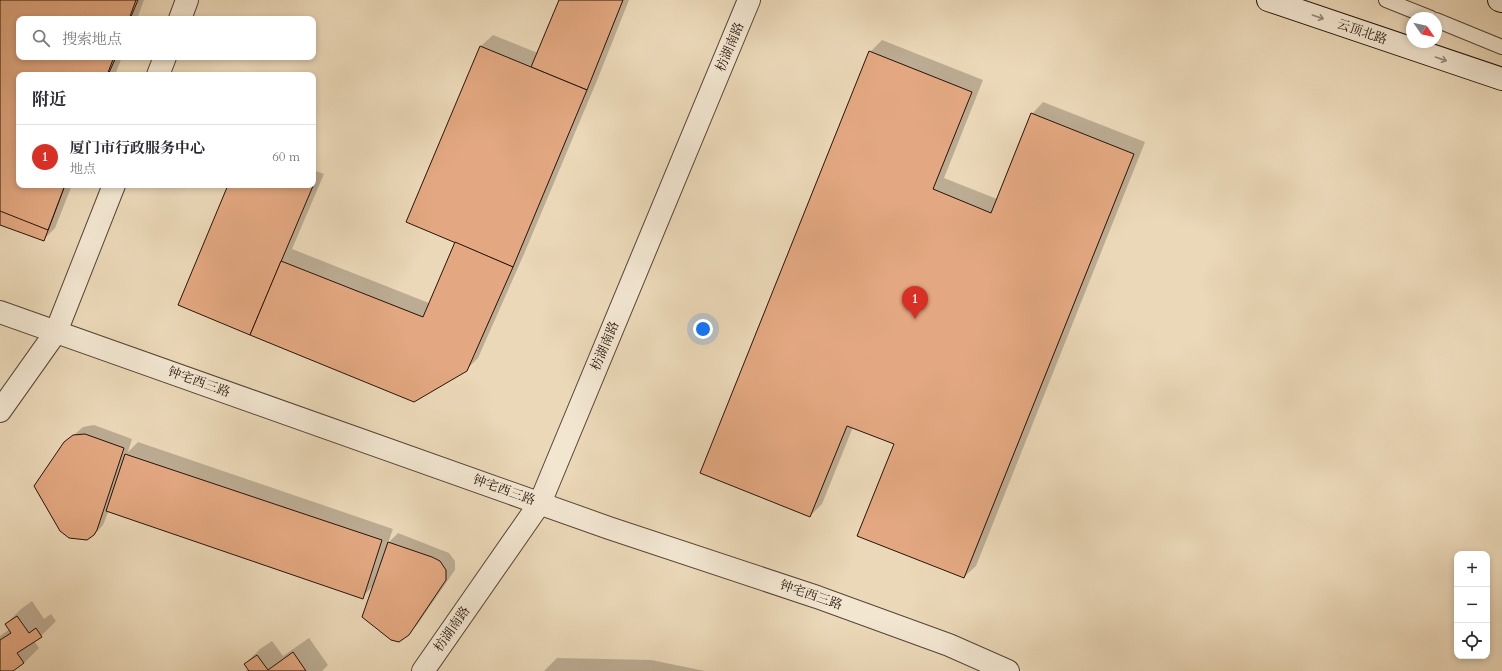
<!DOCTYPE html>
<html lang="zh">
<head>
<meta charset="utf-8">
<style>
	:root { --surface:#fff; --page:#f7f7f7; --text:#2b2b33; --muted:#7c7c81; --line:#e1e1e2; --accent:#d93025 }
	body { margin:0; font-family:Cardo,"Noto Serif SC",serif; background:var(--page); color:var(--text) }
	.controls { position:absolute; right:12px; bottom:12px; display:grid; overflow:hidden; border-radius:8px; box-shadow:0 2px 6px #0003 }
	.controls button { width:36px; height:36px; display:grid; place-items:center; padding:0; border:0; border-bottom:1px solid var(--line); background:var(--surface); color:var(--text); font:20px sans-serif }
	.compass { position:absolute; left:1406px; top:12px; width:36px; height:36px; border-radius:50%; background:var(--surface); box-shadow:0 2px 6px #0003; rotate:124deg }
	.you { position:absolute; left:703px; top:329px; width:14px; height:14px; margin:-10px; border:3px solid #fff; border-radius:50%; background:#1a73e8; box-shadow:0 0 0 6px #1a73e833 }
	.badge { display:grid; place-items:center; width:26px; height:26px; border-radius:50%; background:var(--accent); color:#fff; font-size:13px; font-weight:700 }
	.pin { position:absolute; translate:-50% -33px; filter:drop-shadow(0 1px 2px #0008) }
	.pin::after { content:''; position:absolute; top:21px; width:14px; height:12px; background:inherit; clip-path:polygon(0 0,100% 0,50% 100%) }
	.list { margin:0; padding:0; list-style:none }
	h2 { display:flex; justify-content:space-between; align-items:center; height:52px; margin:0; padding:0 16px; font-size:17px }
	h2 small { font-size:13px; font-weight:400; color:var(--muted) }
	.list li { display:grid; grid-template-columns:26px 1fr auto; gap:12px; align-items:center; box-sizing:border-box; height:64px; padding:0 16px; border-top:1px solid var(--line) }
	.list b { display:block; font-size:15px; white-space:nowrap }
	.list p { margin:0; font-size:13px; white-space:nowrap; color:var(--muted) }
	.list em { font-size:13px; font-style:normal; color:var(--muted) }
	.icon { flex:none; width:22px; height:22px; fill:none; stroke:currentColor; stroke-width:2; stroke-linecap:round; stroke-linejoin:round }
	.map { position:relative; flex:none; width:1502px; height:671px; overflow:hidden }
	.search { position:absolute; background:var(--surface); box-shadow:0 2px 6px #0003; left:16px; top:16px; width:300px; height:44px; display:flex; align-items:center; gap:10px; box-sizing:border-box; padding:0 14px; border-radius:8px; color:var(--muted); font-size:15px }
	.panel { position:absolute; background:var(--surface); box-shadow:0 2px 6px #0003; left:16px; top:72px; width:300px; height:116px; border-radius:8px }
	.map>svg:first-child { display:block }
	.shadow { fill:#0003 }
	.building { fill:#e3a881; stroke:#261309 }
	.lines { fill:none; stroke-linecap:round; stroke-linejoin:round }
	.lane-casing { stroke:#574435; stroke-width:16 }
	.street-casing { stroke:#574435; stroke-width:24 }
	.secondary-casing { stroke:#261309; stroke-width:24 }
	.lane { stroke:#f2e6d1; stroke-width:14 }
	.street { stroke:#f2e6d1; stroke-width:22 }
	.secondary { stroke:#f2e6d1; stroke-width:22 }
	.oneway { stroke:#968777 }
	.labels { text-anchor:middle; dominant-baseline:central; stroke-width:3; stroke-linejoin:round; paint-order:stroke }
	.street-label { font-size:13px; fill:#261309; stroke:#f2e6d1 }
</style>
</head>
<body>
<div class="map">
<svg width="1502" height="671" viewBox="0 0 1502 671">
	<rect width="100%" height="100%" fill="#ebd8b8"/>
	<filter id="stains"><feTurbulence type="fractalNoise" baseFrequency=".005" numOctaves="4"/><feColorMatrix values="0 0 0 0 .2 0 0 0 0 .09 0 0 0 0 .02 0 0 0 .5 -.17"/></filter>
	<radialGradient id="worn" r=".72"><stop offset=".6" stop-color="#630" stop-opacity="0"/><stop offset="1" stop-color="#630" stop-opacity=".3"/></radialGradient>
	<g class="shadow">
		<path d="M 0,0 L 144,0 L 137,19 L 19,19 L 19,57 L 122,57 L 115,75 L 19,75 L 19,185 L 72,185 L 55,228 L 43,240 L 0,223 Z"/>
		<path d="M 560,0 L 629,0 L 598,78 L 524,254 L 478,358 L 466,370 L 179,304 L 230,185 L 313,185 L 313,170 L 324,174 L 292,249 L 429,303 L 456,242 L 408,221 L 481,46 L 493,35 L 538,53 Z"/>
		<path d="M 882,40 L 983,80 L 944,178 L 997,199 L 1032,114 L 1043,102 L 1145,142 L 976,566 L 964,577 L 895,444 L 853,427 L 822,504 L 810,516 L 870,52 Z"/>
		<path d="M 94,425 L 132,439 L 128,452 L 138,442 L 393,529 L 388,543 L 398,533 L 449,553 L 455,561 L 455,570 L 417,625 L 408,634 L 373,586 L 362,597 L 109,510 L 103,525 L 94,535 L 65,443 L 83,427 Z"/>
		<path d="M 32,601 L 44,619 L 51,614 L 56,621 L 41,636 L 34,641 L 39,648 L 24,663 L 11,671 L 0,671 L 0,636 L 10,629 L 6,624 L 21,609 Z"/>
		<path d="M 309,638 L 328,665 L 322,671 L 245,671 L 248,669 L 245,664 L 260,649 L 272,641 L 283,656 Z"/>
		<path d="M 557,658 L 651,660 L 705,671 L 544,671 Z"/>
	</g>
	<g class="building">
		<path d="M 0,0 L 138,0 L 130,19 L 19,19 L 19,57 L 116,57 L 108,75 L 19,75 L 19,185 L 65,185 L 44,241 L 0,225 Z"/>
		<path d="M 0,0 L 136,0 L 129,19 L 19,19 L 19,57 L 114,57 L 107,75 L 19,75 L 19,185 L 65,185 L 48,230 L 0,211 Z"/>
		<path d="M 559,0 L 623,0 L 587,90 L 531,67 Z"/>
		<path d="M 480,46 L 587,90 L 513,267 L 406,222 Z"/>
		<path d="M 869,51 L 972,92 L 933,189 L 991,213 L 1031,113 L 1134,154 L 964,578 L 857,536 L 894,444 L 847,426 L 810,517 L 700,473 Z"/>
		<path d="M 228,185 L 313,186 L 250,335 L 178,305 Z"/>
		<path d="M 455,242 L 513,267 L 467,371 L 414,402 L 250,335 L 281,261 L 423,317 Z"/>
		<path d="M 85,434 L 124,448 L 97,530 L 94,535 L 87,540 L 69,538 L 60,531 L 34,486 L 64,442 L 73,435 Z"/>
		<path d="M 125,454 L 382,540 L 363,599 L 106,511 Z"/>
		<path d="M 388,542 L 432,557 L 440,561 L 446,570 L 446,580 L 409,635 L 399,642 L 391,640 L 362,617 Z"/>
		<path d="M 17,616 L 29,633 L 36,628 L 42,637 L 17,653 L 24,663 L 13,671 L 0,671 L 0,640 L 11,633 L 5,624 Z"/>
		<path d="M 293,652 L 306,671 L 249,671 L 244,664 L 257,655 L 268,670 Z"/>
	</g>
	<g class="lines">
		<defs>
			<g id="lane">
				<path d="M 1386,0 L 1431,18"/>
				<path d="M 1436,20 L 1502,47"/>
			</g>
			<g id="street">
				<path d="M 180,19 L 187,0"/>
				<path d="M 158,75 L 165,57"/>
				<path d="M 0,312 L 609,528 L 817,597 L 949,645 L 1008,671"/>
				<path d="M 0,411 L 56,332 L 114,185"/>
				<path d="M 423,671 L 540,503 L 749,0"/>
			</g>
			<g id="secondary">
				<path d="M 1268,0 L 1502,79"/>
				<path d="M 1499,0 L 1502,1"/>
			</g>
		</defs>
		<use href="#lane" class="lane-casing"/>
		<use href="#street" class="street-casing"/>
		<use href="#secondary" class="secondary-casing"/>
		<use href="#lane" class="lane"/>
		<use href="#street" class="street"/>
		<use href="#secondary" class="secondary"/>
	</g>
	<defs><path id="oneway-shaft" d="M-6 0H5M1.5-3L5.5 0L1.5 3" fill="none" stroke-width="1.6" stroke-linecap="round" stroke-linejoin="round"/></defs>
	<g class="oneway">
		<use href="#oneway-shaft" transform="translate(1318 17) rotate(19)"/>
		<use href="#oneway-shaft" transform="translate(1441 59) rotate(19)"/>
	</g>
	<g class="labels">
		<g class="street-label">
			<text transform="translate(1362 32) rotate(19)">云顶北路</text>
			<text transform="translate(730 47) rotate(-67)">枋湖南路</text>
			<text transform="translate(605 346) rotate(-67)">枋湖南路</text>
			<text transform="translate(199 382) rotate(20)">钟宅西三路</text>
			<text transform="translate(504 490) rotate(20)">钟宅西三路</text>
			<text transform="translate(811 595) rotate(19)">钟宅西三路</text>
			<text transform="translate(452 629) rotate(-55)">枋湖南路</text>
		</g>
	</g>
	<rect width="100%" height="100%" filter="url(#stains)"/>
	<rect width="100%" height="100%" fill="url(#worn)"/>
</svg>
<div class="controls">
<button>+</button>
<button>−</button>
<button><svg class="icon" aria-label="locate" viewBox="0 0 24 24"><circle cx="12" cy="12" r="6"/><path d="M12 2v4M12 18v4M2 12h4M18 12h4"/></svg></button>
</div>
<svg class="compass" viewBox="-18 -18 36 36"><path d="M0-13l5 13h-10z" fill="#e53935"/><path d="M0 13l5-13h-10z" fill="#7c7c81"/></svg>
<div class="you"></div>
<div class="pin badge" style="left:915px;top:319px">1</div>
<div class="search"><svg class="icon" aria-label="search" viewBox="0 0 24 24"><circle cx="10" cy="10" r="6"/><path d="M15 15l6 6"/></svg>搜索地点</div>
<section class="panel">
<h2>附近<small></small></h2>
<ul class="list">
<li><span class="badge">1</span><div><b>厦门市行政服务中心</b><p>地点</p></div><em>60 m</em></li>
</ul>
</section>
</div>
</body>
</html>
